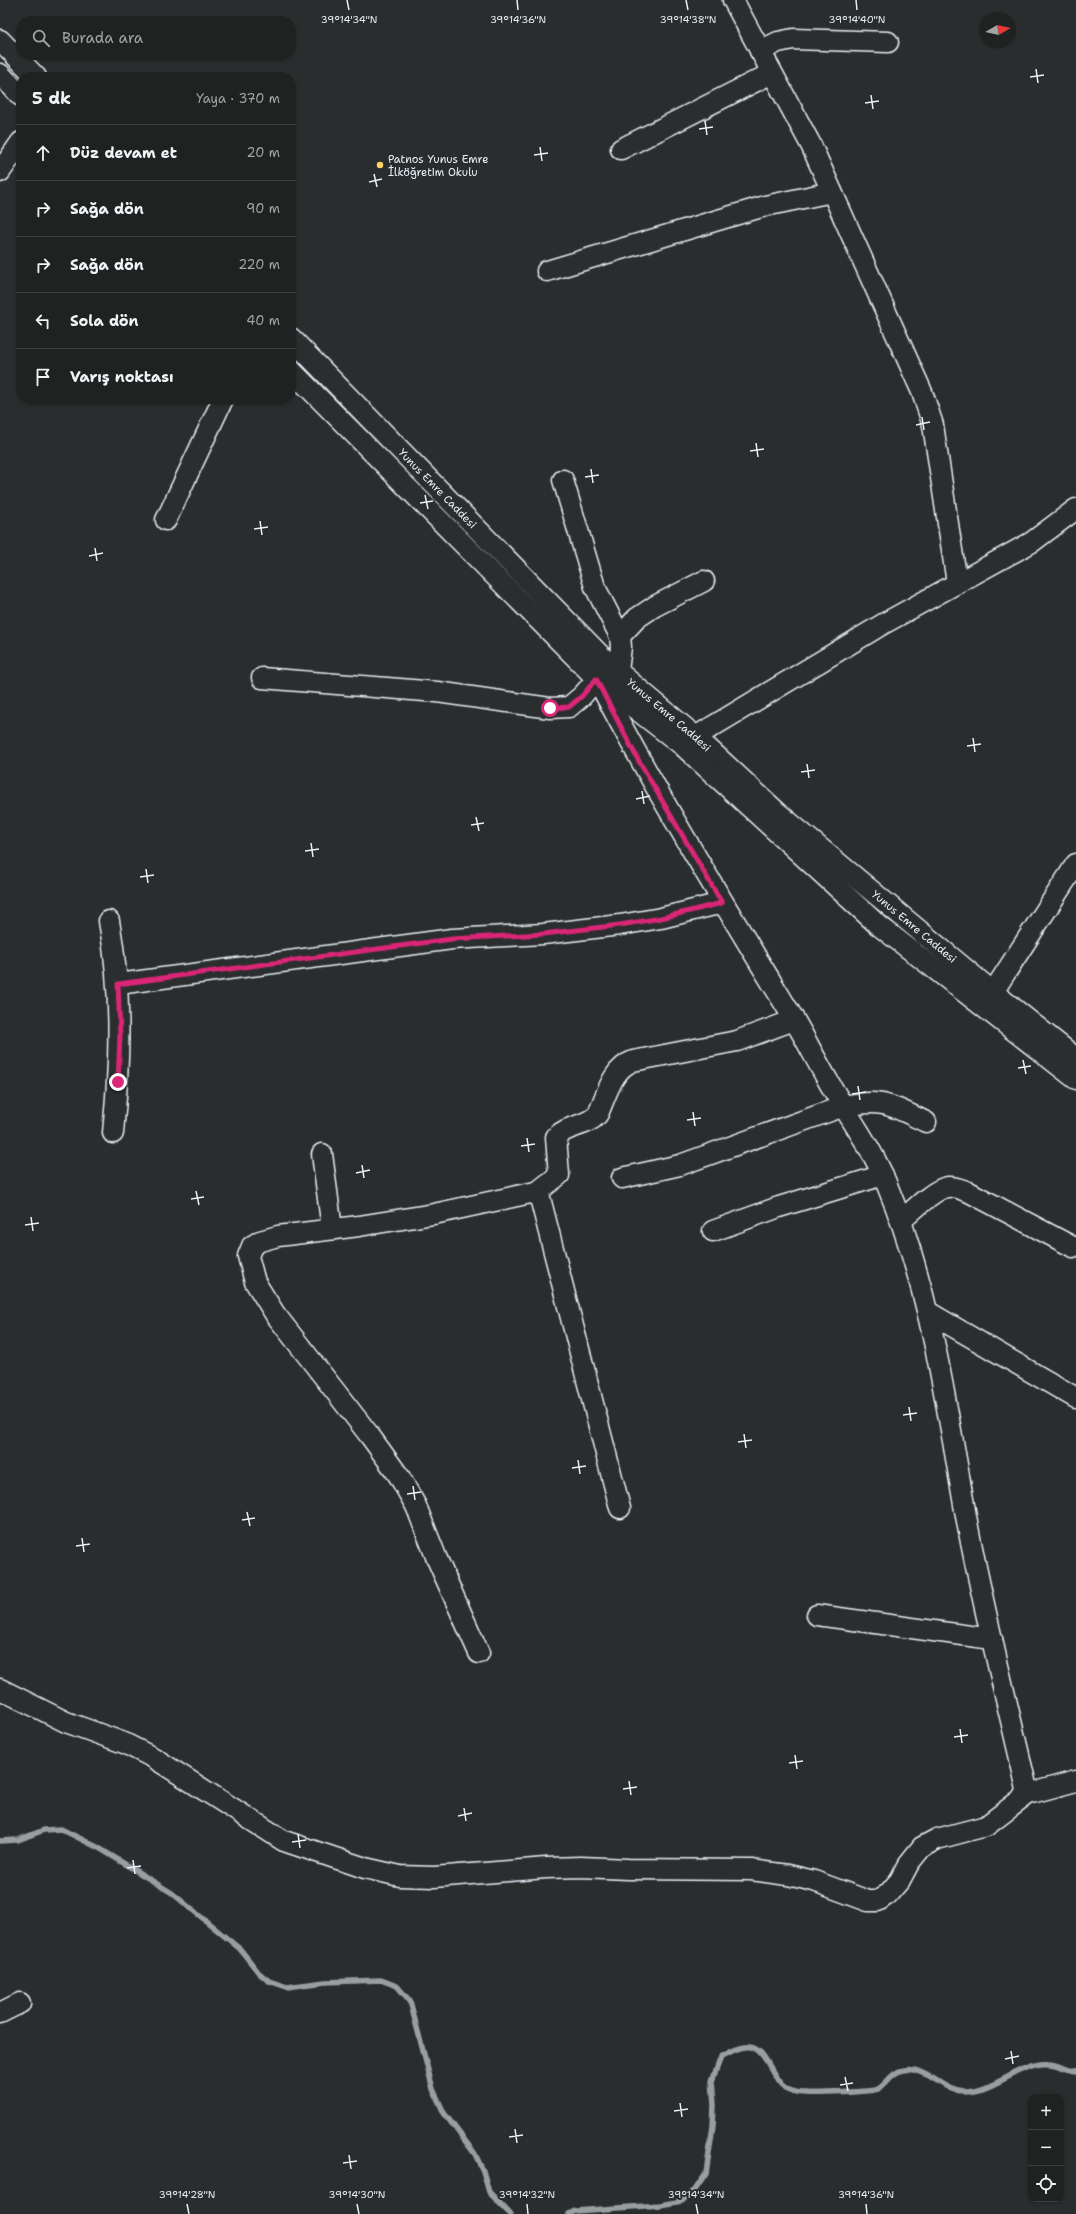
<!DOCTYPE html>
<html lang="tr">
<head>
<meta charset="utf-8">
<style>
	:root { --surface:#202222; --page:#2d2f2f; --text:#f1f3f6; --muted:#a2a4a5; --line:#3d3f40 }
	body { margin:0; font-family:"Shantell Sans",sans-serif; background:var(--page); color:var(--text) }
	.controls { position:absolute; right:12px; bottom:12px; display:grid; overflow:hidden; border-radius:8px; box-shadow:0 1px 3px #0004 }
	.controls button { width:36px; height:36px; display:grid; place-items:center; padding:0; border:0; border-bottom:1px solid var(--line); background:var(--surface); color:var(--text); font:20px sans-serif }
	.compass { position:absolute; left:980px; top:12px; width:36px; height:36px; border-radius:50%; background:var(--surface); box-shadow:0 1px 3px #0004; rotate:81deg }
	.stop { position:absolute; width:12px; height:12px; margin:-9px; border:3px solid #db2777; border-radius:50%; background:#fff }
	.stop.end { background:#db2777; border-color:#fff; box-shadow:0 1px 4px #0008 }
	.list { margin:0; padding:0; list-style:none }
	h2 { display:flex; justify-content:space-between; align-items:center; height:52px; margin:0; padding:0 16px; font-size:17px }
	h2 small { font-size:13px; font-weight:400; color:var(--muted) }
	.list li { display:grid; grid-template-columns:26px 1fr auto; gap:12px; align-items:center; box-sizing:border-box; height:56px; padding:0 16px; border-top:1px solid var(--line) }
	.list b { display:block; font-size:15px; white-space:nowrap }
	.list em { font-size:13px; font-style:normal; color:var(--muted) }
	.icon { flex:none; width:22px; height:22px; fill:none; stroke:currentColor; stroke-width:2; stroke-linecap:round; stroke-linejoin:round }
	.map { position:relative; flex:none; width:1076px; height:2214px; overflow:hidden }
	.search { position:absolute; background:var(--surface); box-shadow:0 1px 3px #0004; left:16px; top:16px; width:280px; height:44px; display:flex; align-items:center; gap:10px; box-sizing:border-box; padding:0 14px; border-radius:16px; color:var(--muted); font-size:15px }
	.panel { position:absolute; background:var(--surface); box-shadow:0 1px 3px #0004; left:16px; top:72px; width:280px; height:332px; border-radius:16px }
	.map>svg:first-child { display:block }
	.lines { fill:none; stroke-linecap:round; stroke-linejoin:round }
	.stream { stroke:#989fa3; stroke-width:5.5 }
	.minor-casing { stroke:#e8f1f8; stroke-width:23 }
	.minor { stroke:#2a2d2e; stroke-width:20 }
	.route { stroke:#db2777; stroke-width:5 }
	.ticks { fill:none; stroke:#e8f1f8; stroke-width:1.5 }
	.poi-dot { fill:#ffd166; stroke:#2a2d2e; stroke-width:1.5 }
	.labels { text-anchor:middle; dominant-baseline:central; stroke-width:4; stroke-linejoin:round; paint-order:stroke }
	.poi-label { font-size:11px; fill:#e8f1f8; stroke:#2a2d2e; text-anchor:start }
	.street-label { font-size:11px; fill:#e8f1f8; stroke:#2a2d2e }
	.ticks-label { font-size:10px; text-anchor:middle; fill:#e8f1f8; stroke:#2a2d2e; stroke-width:4; stroke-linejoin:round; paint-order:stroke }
</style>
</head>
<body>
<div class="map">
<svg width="1076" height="2214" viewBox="0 0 1076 2214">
	<rect width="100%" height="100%" fill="#2a2d2e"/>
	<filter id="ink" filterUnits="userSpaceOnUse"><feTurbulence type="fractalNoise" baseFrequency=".025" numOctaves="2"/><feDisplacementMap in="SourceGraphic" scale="8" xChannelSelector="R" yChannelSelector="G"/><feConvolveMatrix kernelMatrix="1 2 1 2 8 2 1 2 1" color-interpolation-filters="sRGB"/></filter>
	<g filter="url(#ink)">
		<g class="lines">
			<g class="stream">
				<path d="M 0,1841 L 18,1840 L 44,1830 L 61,1829 L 99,1848 L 172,1893 L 240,1949 L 259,1973 L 269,1981 L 287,1987 L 325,1982 L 381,1980 L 397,1986 L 410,2001 L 433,2089 L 444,2113 L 475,2154 L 483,2171 L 489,2192 L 510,2214"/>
				<path d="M 569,2214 L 575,2211 L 660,2205 L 682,2201 L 695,2190 L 706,2174 L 713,2126 L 714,2105 L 712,2081 L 721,2057 C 728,2053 736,2048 745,2047 C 765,2043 771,2077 783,2086 C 789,2091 798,2093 806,2093 C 816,2094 872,2092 878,2089 C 888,2083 891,2072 904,2070 C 927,2066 942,2091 964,2092 C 993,2093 1022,2061 1050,2064 C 1059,2064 1067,2071 1076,2071"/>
			</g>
			<defs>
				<g id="minor">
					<path d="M 733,0 L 811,145 L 922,392 L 933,425 L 957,583"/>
					<path d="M 0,40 L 36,77"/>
					<path d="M 760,51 L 778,42 L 793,39 L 888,42"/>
					<path d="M 0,74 L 21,96"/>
					<path d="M 621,149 L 772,73"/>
					<path d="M 0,172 L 21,142"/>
					<path d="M 547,271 L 765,206 L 832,192"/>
					<path id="s1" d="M 291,338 L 609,664 L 696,737 L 777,812 L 993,992 L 1076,1058"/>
					<path d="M 291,370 L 597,679 L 682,745 L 877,924 L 1076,1079"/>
					<path d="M 563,480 L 595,587 L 620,636 L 621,647 L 618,671"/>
					<path d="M 166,520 L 223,399"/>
					<path d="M 620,636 L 637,618 L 655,606 L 704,581"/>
					<path d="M 262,678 L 437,692 L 550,708 L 569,707 L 582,696 L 597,679 C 657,795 724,904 792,1016 C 804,1036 815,1058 827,1079 C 847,1115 872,1147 887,1185 C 932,1293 947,1412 968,1527 C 985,1617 1008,1705 1028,1794"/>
					<path d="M 685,743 L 883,624 L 1032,542 L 1076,509"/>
					<path d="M 109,921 C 122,992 120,1061 113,1133"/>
					<path d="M 118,984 L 452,939 L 543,934 L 620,925 L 661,918 L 722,903"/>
					<path d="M 993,992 L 1076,864"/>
					<path d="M 322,1154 L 332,1229"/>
					<path d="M 622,1178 L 680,1165 L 844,1106 C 883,1098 892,1106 926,1122"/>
					<path d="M 901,1221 C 911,1212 935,1188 948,1187 C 956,1186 962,1190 969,1192 L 1073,1247"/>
					<path d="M 713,1231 L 779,1207 L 883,1175"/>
					<path d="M 928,1312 L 1076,1398"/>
					<path d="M 620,1508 L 539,1194 L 541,1189 L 559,1175 L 556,1137 C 567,1125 586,1127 597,1115 C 599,1113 600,1108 602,1104 C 609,1087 615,1068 633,1061 L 737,1041 L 794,1020"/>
					<path d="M 817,1615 L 992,1639"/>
					<path d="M 479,1653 L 437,1559 L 416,1506 L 399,1476 L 370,1436 L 275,1314 L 255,1282 L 248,1256 L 252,1246 L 260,1241 L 278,1236 L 359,1226 L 434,1214 L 540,1191"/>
					<path d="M 0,1689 L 66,1722 L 124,1743 L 154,1758 L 284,1841 L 365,1868 L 400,1876 L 434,1877 L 546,1868 L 581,1867 L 628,1869 L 751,1870 L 788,1875 L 814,1881 L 868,1901 L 878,1901 L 888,1894 L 900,1880 L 909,1863 L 922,1847 L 937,1839 L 986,1826 L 1028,1794 L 1076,1781"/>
					<path d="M 0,2013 L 20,2003"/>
				</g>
			</defs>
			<use href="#minor" class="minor-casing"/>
			<use href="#minor" class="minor"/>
		</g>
	</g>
	<g class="lines" filter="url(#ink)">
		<path class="route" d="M 118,1082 L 120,1035 L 118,984 L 452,939 L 543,934 L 620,925 L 661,918 L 722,903 L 636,756 L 596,679 L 582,696 L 569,707 L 550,708"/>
	</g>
	<path class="ticks" d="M 347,0 L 349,10M 517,0 L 518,10M 686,0 L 688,10M 856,0 L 857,10M 1036,69 L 1038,83M 1030,77 L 1044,75M 871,95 L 873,109M 865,103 L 879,101M 705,121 L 707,135M 699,129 L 713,127M 540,147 L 542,161M 534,155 L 548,153M 374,174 L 377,187M 369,182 L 382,179M 922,417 L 924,430M 916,425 L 930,422M 756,443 L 758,457M 750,451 L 764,449M 591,469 L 593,483M 585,477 L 599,475M 425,495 L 428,509M 420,503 L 433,501M 260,521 L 262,535M 254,529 L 268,527M 95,548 L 97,561M 89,556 L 103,553M 973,738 L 975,752M 967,746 L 981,744M 807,764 L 809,778M 801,772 L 815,770M 642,791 L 644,804M 636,799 L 650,796M 476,817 L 479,831M 471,825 L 484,823M 311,843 L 313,857M 305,851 L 319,849M 146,869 L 148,883M 140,877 L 154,875M 1023,1060 L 1026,1074M 1018,1068 L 1031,1066M 858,1086 L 860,1100M 852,1094 L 866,1092M 693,1112 L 695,1126M 687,1120 L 701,1118M 527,1138 L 529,1152M 521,1146 L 535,1144M 362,1165 L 364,1178M 356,1173 L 370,1170M 196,1191 L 199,1205M 191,1199 L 204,1197M 31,1217 L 33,1231M 25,1225 L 39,1223M 909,1407 L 911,1421M 903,1415 L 917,1413M 744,1434 L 746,1448M 738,1442 L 752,1440M 578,1460 L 580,1474M 572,1468 L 586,1466M 413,1486 L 415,1500M 407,1494 L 421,1492M 247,1512 L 250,1526M 242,1520 L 255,1518M 82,1538 L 84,1552M 76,1546 L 90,1544M 960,1729 L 962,1743M 954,1737 L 968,1735M 795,1755 L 797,1769M 789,1763 L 803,1761M 629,1781 L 631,1795M 623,1789 L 637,1787M 464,1808 L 466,1821M 458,1816 L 472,1813M 298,1834 L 300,1848M 292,1842 L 306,1840M 133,1860 L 135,1874M 127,1868 L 141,1866M 1011,2051 L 1013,2064M 1005,2059 L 1019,2056M 845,2077 L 848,2091M 840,2085 L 853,2083M 680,2103 L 682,2117M 674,2111 L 688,2109M 515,2129 L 517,2143M 509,2137 L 523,2135M 349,2155 L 351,2169M 343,2163 L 357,2161M 187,2204 L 189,2214M 357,2204 L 359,2214M 527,2204 L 528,2214M 696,2204 L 698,2214M 866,2204 L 867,2214"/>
	<circle class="poi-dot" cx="380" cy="165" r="4"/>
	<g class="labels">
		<g class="poi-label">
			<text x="388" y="159">Patnos Yunus Emre<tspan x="388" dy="13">İlköğretim Okulu</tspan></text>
		</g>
		<g class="street-label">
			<text stroke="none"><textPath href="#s1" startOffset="210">Yunus Emre Caddesi</textPath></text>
			<text stroke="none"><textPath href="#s1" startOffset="534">Yunus Emre Caddesi</textPath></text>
			<text stroke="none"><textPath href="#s1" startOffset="858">Yunus Emre Caddesi</textPath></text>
		</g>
	</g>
	<g class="ticks-label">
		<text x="518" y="23">39°14'36"N</text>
		<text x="688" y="23">39°14'38"N</text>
		<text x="349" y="23">39°14'34"N</text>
		<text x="857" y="23">39°14'40"N</text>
		<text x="187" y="2198">39°14'28"N</text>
		<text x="357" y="2198">39°14'30"N</text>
		<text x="527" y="2198">39°14'32"N</text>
		<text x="696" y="2198">39°14'34"N</text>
		<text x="866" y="2198">39°14'36"N</text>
	</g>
</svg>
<div class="controls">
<button>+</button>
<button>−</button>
<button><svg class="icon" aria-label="locate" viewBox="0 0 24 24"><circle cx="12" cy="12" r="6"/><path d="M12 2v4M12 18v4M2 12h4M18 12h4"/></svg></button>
</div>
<svg class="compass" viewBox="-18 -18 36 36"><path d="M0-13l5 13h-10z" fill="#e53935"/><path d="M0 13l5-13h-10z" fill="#a2a4a5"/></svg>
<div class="stop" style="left:550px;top:708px"></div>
<div class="stop end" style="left:118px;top:1082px"></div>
<div class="search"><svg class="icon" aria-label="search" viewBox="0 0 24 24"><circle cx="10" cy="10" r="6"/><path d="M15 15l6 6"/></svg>Burada ara</div>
<section class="panel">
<h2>5 dk<small>Yaya · 370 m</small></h2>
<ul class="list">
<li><svg class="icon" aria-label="ahead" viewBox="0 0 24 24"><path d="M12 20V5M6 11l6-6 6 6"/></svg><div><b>Düz devam et</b></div><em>20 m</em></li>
<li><svg class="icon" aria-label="right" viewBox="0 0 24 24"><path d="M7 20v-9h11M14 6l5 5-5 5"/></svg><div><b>Sağa dön</b></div><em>90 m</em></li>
<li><svg class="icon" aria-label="right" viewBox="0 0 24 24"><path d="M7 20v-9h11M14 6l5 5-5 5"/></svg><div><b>Sağa dön</b></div><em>220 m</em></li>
<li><svg class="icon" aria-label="left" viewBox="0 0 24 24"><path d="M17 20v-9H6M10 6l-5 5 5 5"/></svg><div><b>Sola dön</b></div><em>40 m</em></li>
<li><svg class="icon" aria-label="arrive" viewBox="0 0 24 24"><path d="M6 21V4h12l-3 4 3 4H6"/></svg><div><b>Varış noktası</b></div></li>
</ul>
</section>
</div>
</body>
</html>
